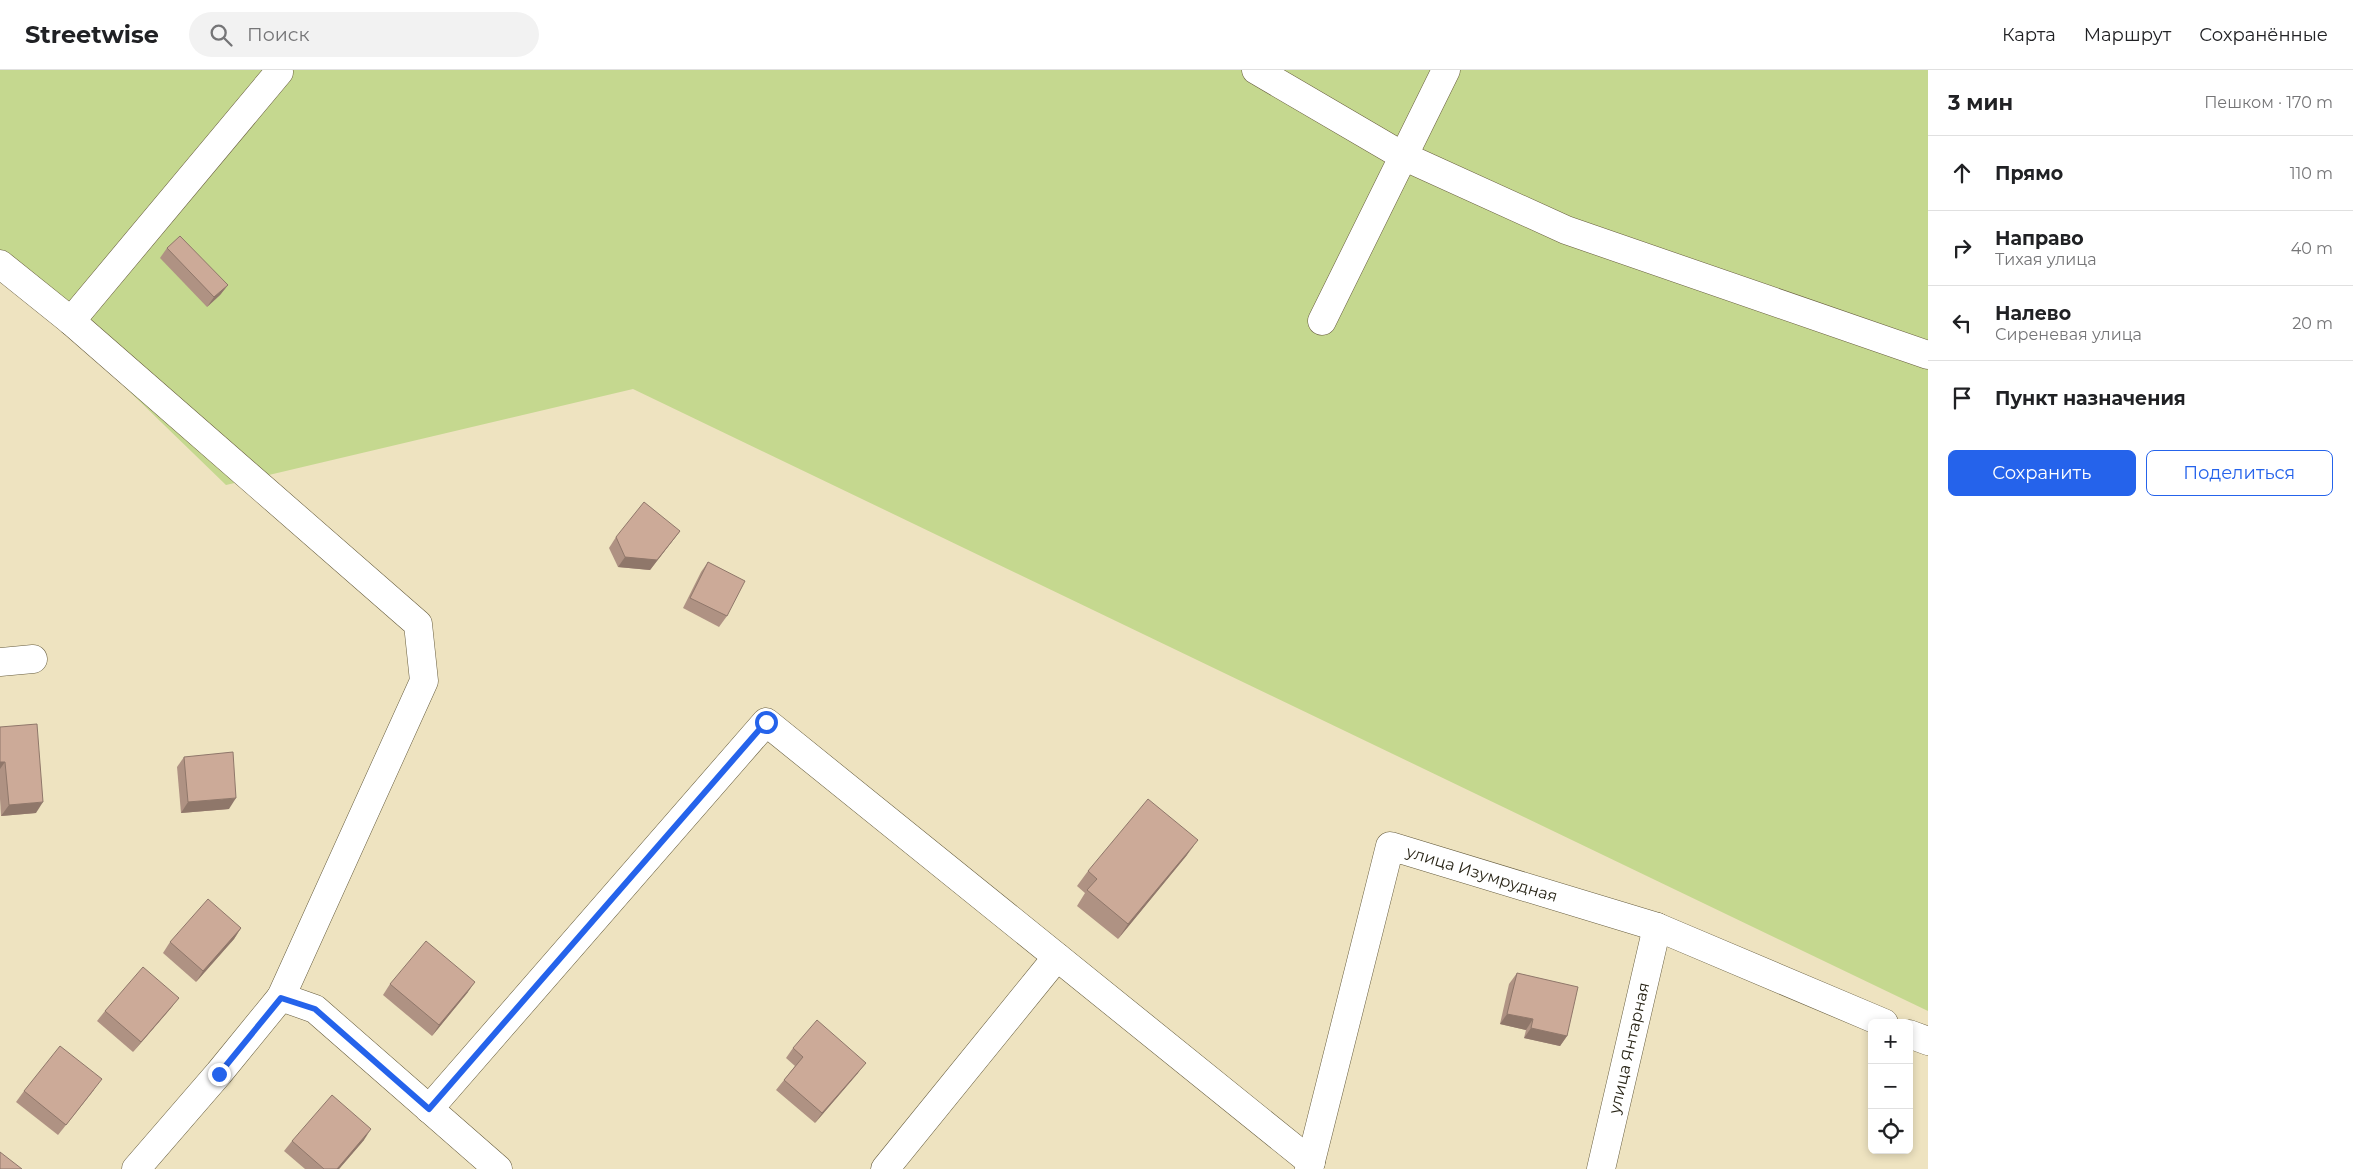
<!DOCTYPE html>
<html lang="ru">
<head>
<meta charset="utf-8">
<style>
	:root { --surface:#fff; --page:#f2f2f2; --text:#202124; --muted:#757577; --line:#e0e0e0; --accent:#2563eb }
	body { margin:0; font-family:Montserrat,sans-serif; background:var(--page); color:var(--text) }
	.controls { position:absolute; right:15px; bottom:15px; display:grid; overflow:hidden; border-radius:8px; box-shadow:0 2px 8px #0003 }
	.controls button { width:45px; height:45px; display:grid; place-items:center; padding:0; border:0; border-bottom:1px solid var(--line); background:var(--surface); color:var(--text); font:25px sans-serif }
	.stop { position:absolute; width:15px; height:15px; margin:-11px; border:4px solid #2563eb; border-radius:50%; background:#fff }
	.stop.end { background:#2563eb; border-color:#fff; box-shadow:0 1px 5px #0008 }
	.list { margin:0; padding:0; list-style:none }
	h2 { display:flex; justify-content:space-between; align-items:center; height:65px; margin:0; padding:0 20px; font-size:21px }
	h2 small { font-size:16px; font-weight:400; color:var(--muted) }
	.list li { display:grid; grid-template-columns:32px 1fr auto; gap:15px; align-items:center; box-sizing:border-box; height:75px; padding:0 20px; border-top:1px solid var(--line) }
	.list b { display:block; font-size:19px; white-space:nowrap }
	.list p { margin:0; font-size:16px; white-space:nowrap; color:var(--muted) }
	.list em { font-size:16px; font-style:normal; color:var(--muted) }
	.actions { display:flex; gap:10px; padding:15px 20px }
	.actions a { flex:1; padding:11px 0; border:1px solid var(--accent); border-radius:8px; text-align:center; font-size:18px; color:var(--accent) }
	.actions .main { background:var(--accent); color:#fff }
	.icon { flex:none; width:28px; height:28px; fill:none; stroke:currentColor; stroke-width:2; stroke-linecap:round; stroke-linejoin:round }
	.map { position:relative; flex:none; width:1928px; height:1099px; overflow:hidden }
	header { display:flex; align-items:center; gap:30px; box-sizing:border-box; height:70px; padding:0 25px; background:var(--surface); border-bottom:1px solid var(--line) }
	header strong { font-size:24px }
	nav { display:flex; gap:28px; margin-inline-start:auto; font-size:18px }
	.search { width:350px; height:45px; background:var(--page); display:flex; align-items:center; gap:12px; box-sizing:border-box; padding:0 18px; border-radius:28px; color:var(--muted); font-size:19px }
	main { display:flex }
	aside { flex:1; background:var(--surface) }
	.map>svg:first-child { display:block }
	.green { fill:#c5d88f }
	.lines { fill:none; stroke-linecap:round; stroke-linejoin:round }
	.minor-casing { stroke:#665c3d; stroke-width:29 }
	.minor { stroke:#fff; stroke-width:28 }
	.wall { fill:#af9283 }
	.shaded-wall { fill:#8f776a }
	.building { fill:#ccaa98; stroke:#8f776a }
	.route { stroke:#2563eb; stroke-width:6 }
	.labels { text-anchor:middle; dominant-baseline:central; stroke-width:4.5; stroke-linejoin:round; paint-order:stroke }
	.street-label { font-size:16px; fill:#282416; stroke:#fff }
</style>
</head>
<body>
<header>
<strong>Streetwise</strong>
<div class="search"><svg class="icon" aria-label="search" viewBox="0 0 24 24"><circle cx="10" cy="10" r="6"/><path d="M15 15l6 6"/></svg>Поиск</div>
<nav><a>Карта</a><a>Маршрут</a><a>Сохранённые</a></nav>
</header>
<main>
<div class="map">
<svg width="1928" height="1099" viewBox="0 0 1928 1099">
	<rect width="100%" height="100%" fill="#eee3c0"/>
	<path class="green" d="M 0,0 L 1928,0 L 1928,941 L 633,319 L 226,415 L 0,196 Z"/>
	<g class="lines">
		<defs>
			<g id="minor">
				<path d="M 1256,0 L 1403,86 L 1566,160 L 1928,285"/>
				<path d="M 0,194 L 71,251 L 418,554 L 424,611 L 281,927 L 219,1003 L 136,1099"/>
				<path d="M 71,251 L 279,2"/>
				<path d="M 1322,251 L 1446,0"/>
				<path d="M 0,592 L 33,589"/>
				<path d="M 281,927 L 315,939 L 498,1099"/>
				<path d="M 1909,964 L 1928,971"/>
				<path d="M 429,1039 L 766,652 L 1311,1092"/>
				<path d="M 885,1099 L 1057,887"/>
				<path d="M 1309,1099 L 1390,776 L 1657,857 L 1884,953"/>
				<path d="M 1601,1099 L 1657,857"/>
			</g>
		</defs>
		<use href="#minor" class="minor-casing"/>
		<use href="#minor" class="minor"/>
	</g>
	<g class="wall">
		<path d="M 167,178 L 228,215 L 220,225 L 207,237 L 160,188 Z"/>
		<path d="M 680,461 L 650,500 L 618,497 L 609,478 L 616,467 Z"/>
		<path d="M 708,492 L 727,546 L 719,557 L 683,538 L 701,502 Z"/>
		<path d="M 0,657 L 36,743 L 1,746 L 0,729 Z"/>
		<path d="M 184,687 L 229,739 L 181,743 L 177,697 Z"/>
		<path d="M 1187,785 L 1118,869 L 1077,836 L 1085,823 L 1077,816 L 1088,801 Z"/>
		<path d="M 241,858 L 234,869 L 196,912 L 163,883 L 170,872 Z"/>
		<path d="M 1517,903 L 1567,966 L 1560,976 L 1524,968 L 1526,960 L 1500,954 L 1509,914 Z"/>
		<path d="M 390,914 L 468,922 L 432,966 L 383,925 Z"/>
		<path d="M 171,938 L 133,982 L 97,951 L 105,941 Z"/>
		<path d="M 793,978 L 858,1003 L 815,1053 L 776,1020 L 784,1010 L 795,996 L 786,988 Z"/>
		<path d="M 94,1020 L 58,1065 L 16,1032 L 24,1021 Z"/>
		<path d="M 364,1070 L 339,1099 L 305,1099 L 284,1081 L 292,1071 Z"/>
	</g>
	<g class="shaded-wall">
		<path d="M 228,215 L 220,225 L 207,237 L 214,227 Z"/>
		<path d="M 680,461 L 650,500 L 618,497 L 625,487 Z"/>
		<path d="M 0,692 L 5,692 L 0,699 Z"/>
		<path d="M 236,728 L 229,739 L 181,743 L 188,732 Z"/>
		<path d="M 43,732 L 36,743 L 1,746 L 9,735 Z"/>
		<path d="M 1198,770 L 1187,785 L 1118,869 L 1128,854 Z"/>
		<path d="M 241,858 L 234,869 L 196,912 L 203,901 Z"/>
		<path d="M 475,912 L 468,922 L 432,966 L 439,955 Z"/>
		<path d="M 179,928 L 171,938 L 133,982 L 141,972 Z"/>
		<path d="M 1507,944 L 1533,949 L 1526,960 L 1500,954 Z"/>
		<path d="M 1531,958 L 1567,966 L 1560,976 L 1524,968 Z"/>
		<path d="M 866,993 L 858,1003 L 815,1053 L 822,1043 Z"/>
		<path d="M 371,1059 L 364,1070 L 339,1099 L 337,1099 Z"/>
	</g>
	<g class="building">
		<path d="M 180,166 L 228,215 L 214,227 L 167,178 Z"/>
		<path d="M 644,432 L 680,461 L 657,490 L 625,487 L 616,467 Z"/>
		<path d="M 708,492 L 745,511 L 727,546 L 690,528 Z"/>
		<path d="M 37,654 L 43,732 L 9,735 L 5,692 L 0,692 L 0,657 Z"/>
		<path d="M 233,682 L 236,728 L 188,732 L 184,687 Z"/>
		<path d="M 1148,729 L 1198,770 L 1128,854 L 1087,820 L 1097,809 L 1088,801 Z"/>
		<path d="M 208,829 L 241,858 L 203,901 L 170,872 Z"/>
		<path d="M 426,871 L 475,912 L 439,955 L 390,914 Z"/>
		<path d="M 143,897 L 179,928 L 141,972 L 105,941 Z"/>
		<path d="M 1517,903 L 1578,917 L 1567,966 L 1531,958 L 1533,949 L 1507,944 Z"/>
		<path d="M 817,950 L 866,993 L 822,1043 L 784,1010 L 803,987 L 793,978 Z"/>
		<path d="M 60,976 L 102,1009 L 66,1055 L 24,1021 Z"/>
		<path d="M 332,1025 L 371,1059 L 337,1099 L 324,1099 L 292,1071 Z"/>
		<path d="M 0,1082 L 22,1099 L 0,1099 Z"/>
	</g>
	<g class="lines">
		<path class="route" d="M 219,1004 L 281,928 L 315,939 L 429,1039 L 766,652"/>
	</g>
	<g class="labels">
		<g class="street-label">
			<text transform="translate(1482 804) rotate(17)">улица Изумрудная</text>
			<text transform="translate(1629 978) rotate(-77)">улица Янтарная</text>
		</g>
	</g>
</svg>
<div class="controls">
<button>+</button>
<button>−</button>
<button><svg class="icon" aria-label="locate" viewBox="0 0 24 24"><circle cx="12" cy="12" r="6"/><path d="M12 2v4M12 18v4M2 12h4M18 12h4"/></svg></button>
</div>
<div class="stop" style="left:766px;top:652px"></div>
<div class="stop end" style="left:219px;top:1004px"></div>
</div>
<aside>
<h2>3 мин<small>Пешком · 170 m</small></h2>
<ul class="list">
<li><svg class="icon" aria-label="ahead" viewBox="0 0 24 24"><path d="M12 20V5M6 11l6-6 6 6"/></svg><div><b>Прямо</b></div><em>110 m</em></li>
<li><svg class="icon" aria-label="right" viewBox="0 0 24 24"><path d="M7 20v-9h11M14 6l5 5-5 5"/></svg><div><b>Направо</b><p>Тихая улица</p></div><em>40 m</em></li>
<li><svg class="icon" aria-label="left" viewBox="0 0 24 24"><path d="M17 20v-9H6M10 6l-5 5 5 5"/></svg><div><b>Налево</b><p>Сиреневая улица</p></div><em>20 m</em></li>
<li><svg class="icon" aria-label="arrive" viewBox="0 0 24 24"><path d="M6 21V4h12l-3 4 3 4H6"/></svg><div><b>Пункт назначения</b></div></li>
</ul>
<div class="actions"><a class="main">Сохранить</a><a>Поделиться</a></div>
</aside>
</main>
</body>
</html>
